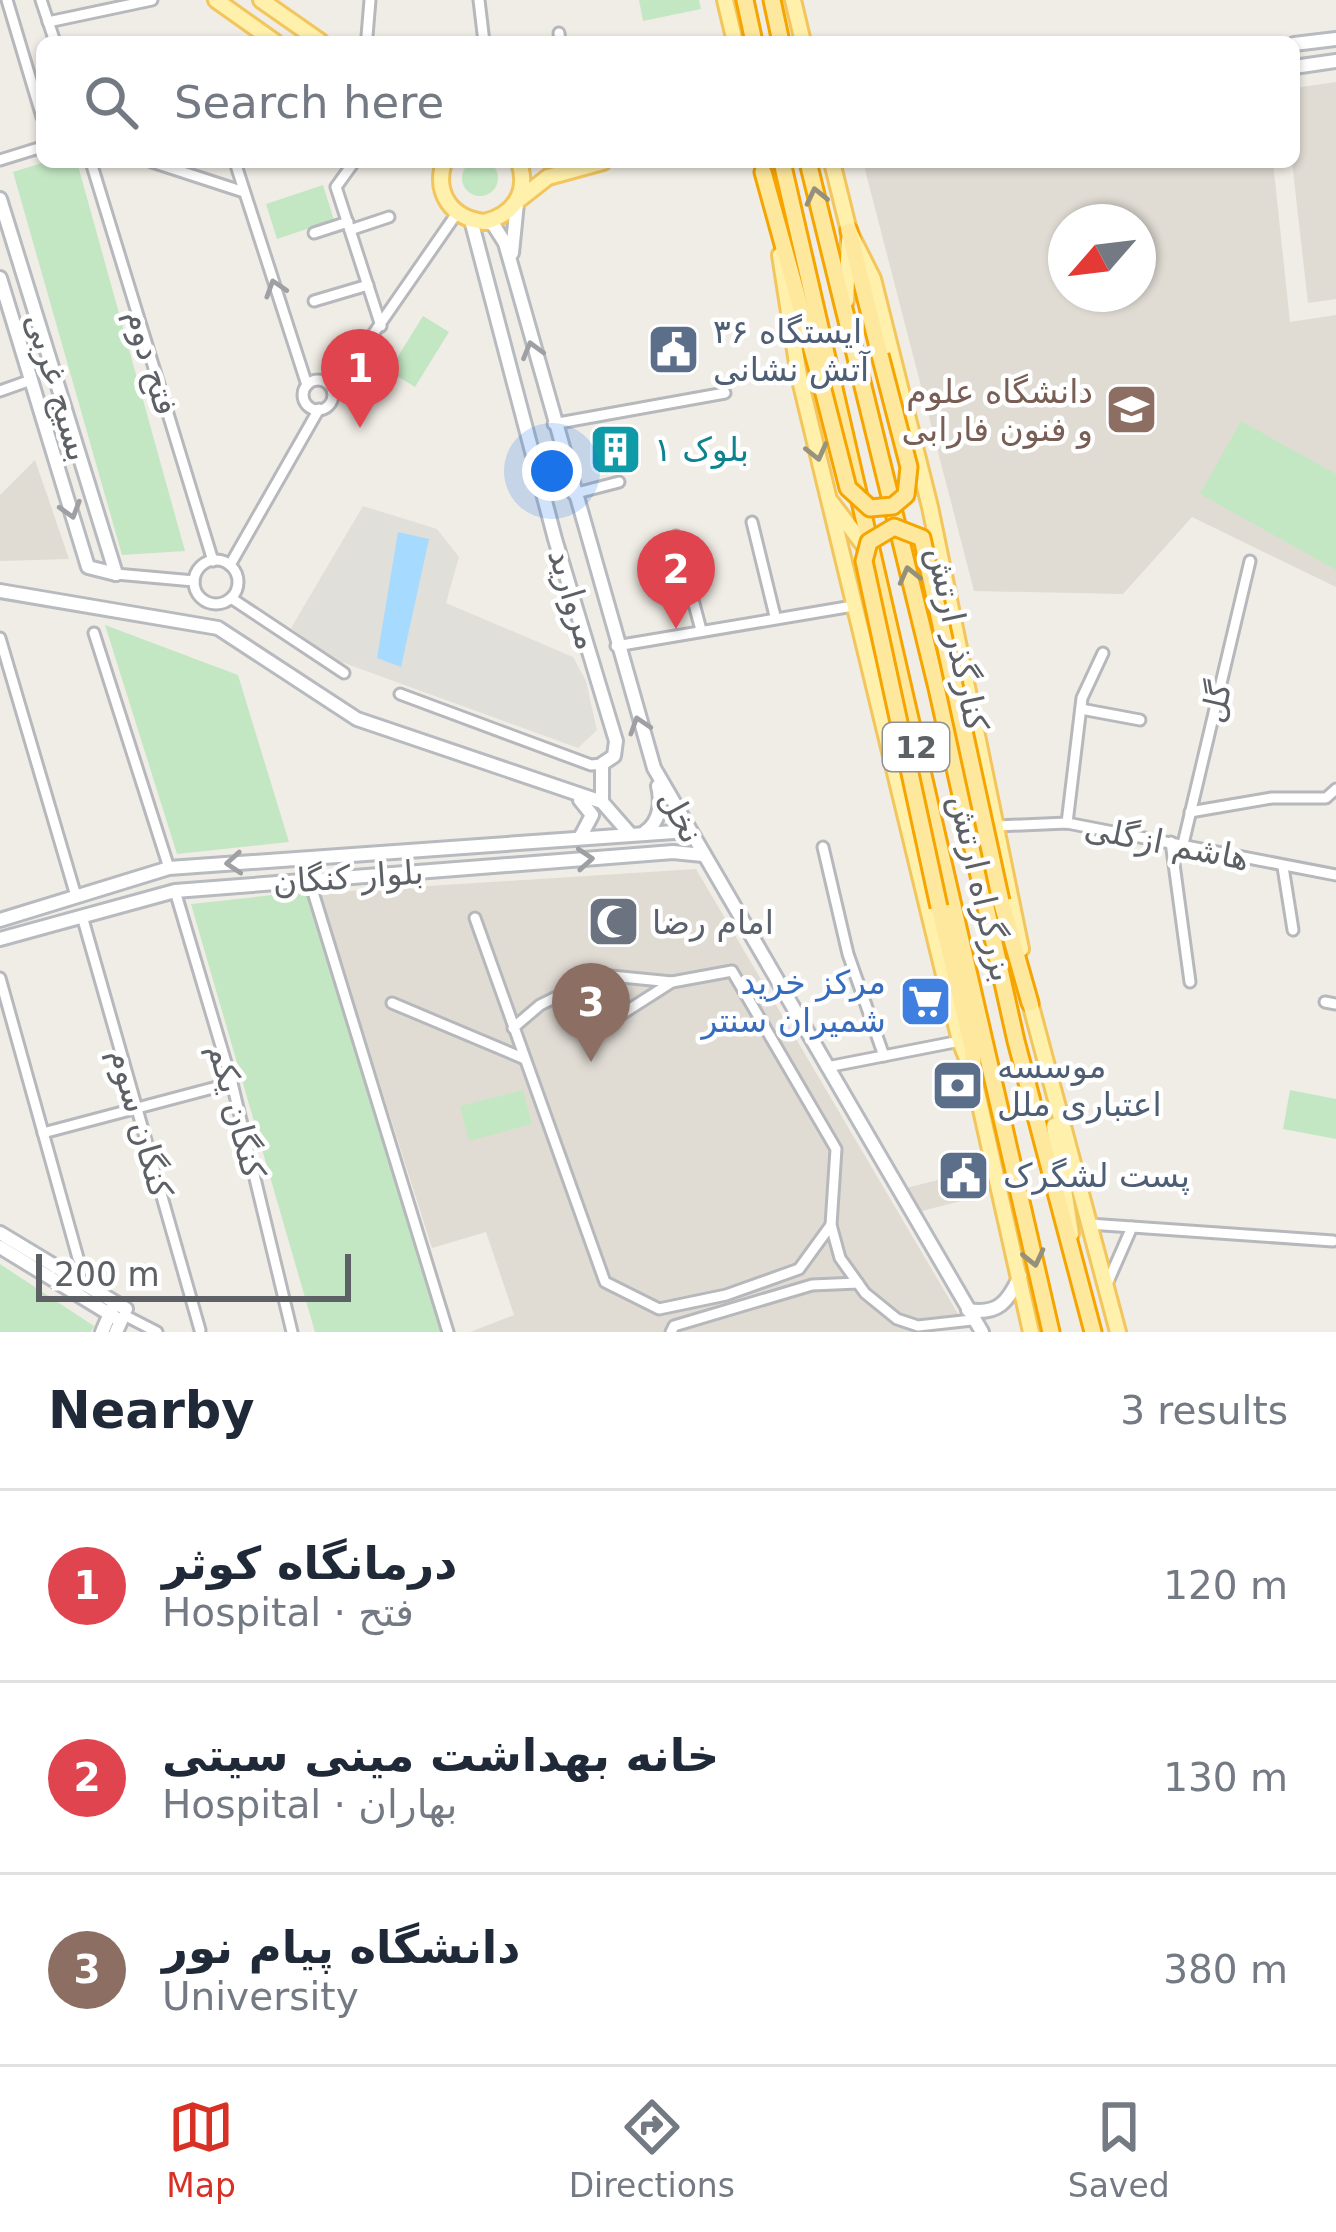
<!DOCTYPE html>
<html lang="en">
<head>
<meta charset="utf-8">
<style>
	:root { --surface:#fff; --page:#f2f2f3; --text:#1f2937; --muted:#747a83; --line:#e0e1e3; --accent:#d93025 }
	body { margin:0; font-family:"DejaVu Sans","Noto Sans Arabic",sans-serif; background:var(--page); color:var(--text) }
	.compass { position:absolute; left:1048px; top:204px; width:108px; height:108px; border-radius:50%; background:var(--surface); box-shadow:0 3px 9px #0004; rotate:242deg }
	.scale { position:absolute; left:36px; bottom:30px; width:315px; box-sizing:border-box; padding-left:12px; border:6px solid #5d6166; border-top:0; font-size:33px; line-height:42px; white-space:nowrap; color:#5d6166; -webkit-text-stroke:9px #fff; paint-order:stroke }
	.you { position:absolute; left:552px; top:471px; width:42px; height:42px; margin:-30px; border:9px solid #fff; border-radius:50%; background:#1a73e8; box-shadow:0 0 0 18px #1a73e833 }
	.badge { display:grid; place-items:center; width:78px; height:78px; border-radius:50%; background:var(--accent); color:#fff; font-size:39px; font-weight:700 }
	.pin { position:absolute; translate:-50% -99px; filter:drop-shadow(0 3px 6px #0008) }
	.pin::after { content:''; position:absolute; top:63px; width:42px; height:36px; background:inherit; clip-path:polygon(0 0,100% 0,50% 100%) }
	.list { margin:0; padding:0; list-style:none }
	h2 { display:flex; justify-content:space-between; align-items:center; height:156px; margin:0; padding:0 48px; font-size:51px }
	h2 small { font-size:39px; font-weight:400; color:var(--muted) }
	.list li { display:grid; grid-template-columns:78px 1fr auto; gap:36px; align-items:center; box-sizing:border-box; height:192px; padding:0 48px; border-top:3px solid var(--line) }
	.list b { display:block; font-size:45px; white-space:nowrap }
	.list p { margin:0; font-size:39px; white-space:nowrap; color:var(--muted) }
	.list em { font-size:39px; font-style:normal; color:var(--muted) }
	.icon { flex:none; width:66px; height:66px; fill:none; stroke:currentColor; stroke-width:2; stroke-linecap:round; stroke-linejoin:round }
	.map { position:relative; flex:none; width:1336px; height:1332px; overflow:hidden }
	.search { position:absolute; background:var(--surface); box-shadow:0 3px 9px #0004; left:36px; right:36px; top:36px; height:132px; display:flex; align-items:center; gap:30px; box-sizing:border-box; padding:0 42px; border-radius:18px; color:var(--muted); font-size:45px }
	.sheet { height:732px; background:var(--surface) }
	nav { display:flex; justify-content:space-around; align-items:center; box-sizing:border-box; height:168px; border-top:3px solid var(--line); background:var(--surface); font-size:33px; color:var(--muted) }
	nav a { display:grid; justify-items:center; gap:6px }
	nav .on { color:var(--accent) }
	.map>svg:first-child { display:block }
	.industrial { fill:#e1dfda }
	.education { fill:#e0dcd4; fill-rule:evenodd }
	.green { fill:#c3e7c3 }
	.water { fill:#a7daff }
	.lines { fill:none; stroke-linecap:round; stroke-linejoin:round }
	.minor-casing { stroke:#b6b8bc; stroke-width:15 }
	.secondary-casing { stroke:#b7babf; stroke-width:18 }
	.primary-casing { stroke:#f2c55d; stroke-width:20 }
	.trunk-casing { stroke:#f5a400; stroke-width:21 }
	.minor { stroke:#fff; stroke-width:9 }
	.secondary { stroke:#fff; stroke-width:12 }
	.primary { stroke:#fff0ac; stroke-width:14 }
	.trunk { stroke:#fee89e; stroke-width:15 }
	.trunk-bridge-casing { stroke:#f5a400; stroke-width:21; stroke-linecap:butt }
	.trunk-bridge { stroke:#fee89e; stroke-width:15 }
	.oneway { stroke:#95907a }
	.oneway2 { stroke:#9ea0a3 }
	.oneway3 { stroke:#96937e }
	.labels { text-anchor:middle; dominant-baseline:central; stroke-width:9; stroke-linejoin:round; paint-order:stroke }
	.shield { fill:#fff; stroke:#8e9094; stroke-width:3 }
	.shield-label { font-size:30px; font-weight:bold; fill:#5d6166 }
	.service-label { font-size:33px; fill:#4e5e75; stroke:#fff; text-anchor:start }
	.street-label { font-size:33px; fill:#5d6166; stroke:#fff }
	.education-label { font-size:33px; fill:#785e54; stroke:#fff; text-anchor:end }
	.culture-label { font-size:33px; fill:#0d838f; stroke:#fff; text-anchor:start }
	.worship-label { font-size:33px; fill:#5b616d; stroke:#fff; text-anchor:start }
	.shop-label { font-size:33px; fill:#366cbe; stroke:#fff; text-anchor:end }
</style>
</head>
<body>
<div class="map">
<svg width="1336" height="1332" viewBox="0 0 1336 1332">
	<rect width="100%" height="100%" fill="#f0ede6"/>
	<path class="industrial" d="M 363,506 L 437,529 L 459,557 L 446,603 L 573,657 L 586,681 L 597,730 L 578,748 L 333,659 L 291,628 Z"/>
	<g class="education">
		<path d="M 1336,82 L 1336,299 L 1308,303 L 1292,162 L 1294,88 Z"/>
		<path d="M 863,162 L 1273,162 L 1290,322 L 1336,315 L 1336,587 L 1192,517 L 1123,594 L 974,591 ZM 1066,222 L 1138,222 L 1138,294 L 1066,294 Z"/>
		<path d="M 35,460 L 69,559 L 0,561 L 0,495 Z"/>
		<path d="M 696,869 L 964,1324 L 927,1332 L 470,1332 L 514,1315 L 486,1232 L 432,1248 L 319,893 Z"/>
		<path d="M 970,1172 L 977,1197 L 914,1213 L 898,1190 Z"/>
	</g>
	<g class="green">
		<path d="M 639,0 L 699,0 L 701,9 L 643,21 Z"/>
		<circle cx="480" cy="178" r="18"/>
		<path d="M 45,162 L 77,162 L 185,551 L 122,555 L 13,172 Z"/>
		<path d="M 323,185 L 334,220 L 277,239 L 266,204 Z"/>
		<path d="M 423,316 L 449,332 L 415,387 L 389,371 Z"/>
		<path d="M 1241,421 L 1336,474 L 1336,570 L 1200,494 Z"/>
		<path d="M 105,625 L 238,675 L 289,842 L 177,854 Z"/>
		<path d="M 310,891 L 442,1332 L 315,1332 L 191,904 Z"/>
		<path d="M 523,1090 L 532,1124 L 469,1141 L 460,1106 Z"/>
		<path d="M 1290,1090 L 1336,1099 L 1336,1139 L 1283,1129 Z"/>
		<path d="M 0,1264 L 94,1326 L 91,1332 L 0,1332 Z"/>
	</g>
	<path class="water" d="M 398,532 L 429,539 L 401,667 L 377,658 Z"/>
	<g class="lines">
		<defs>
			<g id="minor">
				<path d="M 7,0 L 42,117"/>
				<path d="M 41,0 L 55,42"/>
				<path d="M 479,0 L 484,42"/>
				<path d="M 48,22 L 152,0"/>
				<path d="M 559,33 L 560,42"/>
				<path d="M 367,36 L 370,0"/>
				<path d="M 0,160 L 42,147"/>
				<path d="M 91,162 L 213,561"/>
				<path d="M 152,162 L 244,192"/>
				<path d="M 235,162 L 307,385"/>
				<path d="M 354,162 L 336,187 L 381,326"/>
				<path d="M 350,230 L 389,217"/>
				<path d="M 314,233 L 348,222"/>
				<path d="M 314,301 L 368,285"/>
				<circle cx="318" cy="395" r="15"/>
				<path d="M 0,391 L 31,380"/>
				<path d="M 333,392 L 457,213"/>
				<path d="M 553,424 L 725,393"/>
				<path d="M 573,494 L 619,482"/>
				<path d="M 752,522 L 775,616"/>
				<path d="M 676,536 L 701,630"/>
				<circle cx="216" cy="582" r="22"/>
				<path d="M 230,565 L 319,409"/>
				<path d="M 116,574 L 194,581"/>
				<path d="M 231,598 L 344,673"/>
				<path d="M 94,633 L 169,868"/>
				<path d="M 0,638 L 76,896"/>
				<path d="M 616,646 L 853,606"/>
				<path d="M 400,694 L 591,765 L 602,764"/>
				<path d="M 1081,709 L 1140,720"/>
				<path d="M 1190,812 L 1272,798 L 1326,798 L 1336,789"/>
				<path d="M 1067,823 L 1082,698 L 1103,653"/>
				<path d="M 997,826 L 1067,823 L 1336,875"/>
				<path d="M 1171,842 L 1190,982"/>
				<path d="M 1183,844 L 1250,561"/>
				<path d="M 823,847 L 848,954 L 884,1056"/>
				<path d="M 1283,867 L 1293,930"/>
				<path d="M 309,879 L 448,1332"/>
				<path d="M 175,891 L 232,1083 L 292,1332"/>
				<path d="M 82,916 L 200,1330"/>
				<path d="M 475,918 L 605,1282 L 659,1309 L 726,1295 L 799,1269 L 831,1225"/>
				<path d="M 0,978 L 78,1258"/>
				<path d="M 1325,1002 L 1336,1004"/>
				<path d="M 392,1003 L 525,1059"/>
				<path d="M 513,1028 L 540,1005 L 601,975 L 672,982 L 732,971 L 836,1149 L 831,1225 L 840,1258 L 865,1293 L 897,1319 L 918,1326 L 972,1320"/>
				<path d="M 586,1037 L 672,982"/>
				<path d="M 827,1067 L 960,1041"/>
				<path d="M 43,1133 L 232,1083"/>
				<path d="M 1089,1224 L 1333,1241"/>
				<path d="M 1107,1284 L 1132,1227"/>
				<path d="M 124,1315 L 157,1332"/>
				<path d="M 671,1332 L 674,1326 L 812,1285 L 858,1283"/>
			</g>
			<g id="secondary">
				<path d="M 1294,44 L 1336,39"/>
				<path d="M 1294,67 L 1336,61"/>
				<path d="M 0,199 L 116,574"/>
				<path d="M 471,220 L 555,539 L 616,741 L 614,756 L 602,764 L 602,802"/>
				<path d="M 484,222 L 493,224 L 505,243 L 654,768 L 982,1332"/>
				<path d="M 512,253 L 517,203"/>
				<path d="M 0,278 L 88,567 L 116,574"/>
				<path d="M 0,591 L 218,628 L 357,719 L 602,802 L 630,834"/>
				<path d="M 580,800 L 592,815 L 581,836"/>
				<path d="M 645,832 C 660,822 662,803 658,786"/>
				<path d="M 0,920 L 169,868 L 688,831"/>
				<path d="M 0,939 L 175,891 L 673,852 L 703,855"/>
				<path d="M 0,1233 L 126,1309"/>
				<path d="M 0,1247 L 121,1321 L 116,1332"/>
				<path d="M 968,1310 C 998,1315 1008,1302 1020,1276"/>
				<path d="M 102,1332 L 112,1309"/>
			</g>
			<g id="primary">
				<path d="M 216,0 L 275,42"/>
				<path d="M 261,0 L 321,42"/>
				<path d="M 725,0 L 735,42"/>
				<path d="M 793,0 L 803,42"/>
				<path d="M 444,162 C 434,193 451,218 484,222 C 514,215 529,192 519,162"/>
				<path d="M 832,162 L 849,231 L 873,279 L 930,507 L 1021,949"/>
				<path d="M 520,199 L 548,177 L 603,162"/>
				<path d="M 780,255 L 799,376 L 960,1041 L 973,1074 L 1031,1332"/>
				<path d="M 846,301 L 849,240"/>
				<path d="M 831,502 L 872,556"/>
				<path d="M 1028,995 L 1118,1332"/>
				<path d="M 1054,1126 L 1071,1234"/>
			</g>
			<g id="trunk">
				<path d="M 745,0 L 754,42"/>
				<path d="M 772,0 L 781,42"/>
				<path d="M 782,162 L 1051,1332"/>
				<path d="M 808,162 L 937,688 L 1016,1041 L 1093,1332"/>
				<path d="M 763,172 L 821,382"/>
				<path d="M 849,231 L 880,355"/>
				<path d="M 1001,901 L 1030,1003"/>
				<path d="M 939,907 L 973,1051 L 973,1074"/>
			</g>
		</defs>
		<use href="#minor" class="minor-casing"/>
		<use href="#secondary" class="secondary-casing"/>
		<use href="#primary" class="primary-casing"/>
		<use href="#trunk" class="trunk-casing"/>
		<use href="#minor" class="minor"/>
		<use href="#secondary" class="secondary"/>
		<use href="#primary" class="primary"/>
		<use href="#trunk" class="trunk"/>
		<defs>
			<g id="trunk-bridge">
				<path d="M 821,382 L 848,488 L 870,508 L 893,506 L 906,495 L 909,467 L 880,355"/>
				<path d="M 939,907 L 864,561 L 869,542 L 894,527 L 922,538 L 1001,901"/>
			</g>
		</defs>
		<use href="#trunk-bridge" class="trunk-bridge-casing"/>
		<use href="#trunk-bridge" class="trunk-bridge"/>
	</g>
	<defs><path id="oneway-chevron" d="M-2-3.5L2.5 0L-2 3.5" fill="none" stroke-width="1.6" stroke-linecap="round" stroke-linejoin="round" transform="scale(3)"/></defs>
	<g class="oneway">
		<use href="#oneway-chevron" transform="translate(816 196) rotate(-103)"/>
		<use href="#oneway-chevron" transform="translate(909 575) rotate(-104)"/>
		<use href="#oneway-chevron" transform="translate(1034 1258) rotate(77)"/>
	</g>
	<g class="oneway2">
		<use href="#oneway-chevron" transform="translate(275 288) rotate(-108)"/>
		<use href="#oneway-chevron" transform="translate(532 350) rotate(-106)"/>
		<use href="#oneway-chevron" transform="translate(71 510) rotate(73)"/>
		<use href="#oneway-chevron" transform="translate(639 725) rotate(-108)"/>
		<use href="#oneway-chevron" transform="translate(585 859) rotate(-4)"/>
		<use href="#oneway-chevron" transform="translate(234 863) rotate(176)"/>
	</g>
	<use class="oneway3" href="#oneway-chevron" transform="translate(817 452) rotate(76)"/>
	<defs>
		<symbol id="civic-square" viewBox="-11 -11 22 22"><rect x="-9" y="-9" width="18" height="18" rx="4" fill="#5c6f8a" stroke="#fff"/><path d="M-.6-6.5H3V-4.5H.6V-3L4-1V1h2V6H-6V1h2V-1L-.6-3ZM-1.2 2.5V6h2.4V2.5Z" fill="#fff"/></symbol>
		<symbol id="university-square" viewBox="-11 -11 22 22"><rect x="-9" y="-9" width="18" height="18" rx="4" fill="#8d6e63" stroke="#fff"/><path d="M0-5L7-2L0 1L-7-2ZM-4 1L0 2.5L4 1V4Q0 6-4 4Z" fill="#fff"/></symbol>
		<symbol id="building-square" viewBox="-11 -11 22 22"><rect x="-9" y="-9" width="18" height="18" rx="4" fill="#0f9aa8" stroke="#fff"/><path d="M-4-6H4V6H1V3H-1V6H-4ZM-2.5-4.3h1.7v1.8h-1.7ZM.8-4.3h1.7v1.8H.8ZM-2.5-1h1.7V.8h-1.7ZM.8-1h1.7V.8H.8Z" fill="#fff"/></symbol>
		<symbol id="mosque-square" viewBox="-11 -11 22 22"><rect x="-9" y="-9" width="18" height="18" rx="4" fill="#6b7280" stroke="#fff"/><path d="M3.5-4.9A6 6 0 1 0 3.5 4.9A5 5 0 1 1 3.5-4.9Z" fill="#fff"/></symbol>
		<symbol id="supermarket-square" viewBox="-11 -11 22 22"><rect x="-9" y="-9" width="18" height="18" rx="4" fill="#3f7fe0" stroke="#fff"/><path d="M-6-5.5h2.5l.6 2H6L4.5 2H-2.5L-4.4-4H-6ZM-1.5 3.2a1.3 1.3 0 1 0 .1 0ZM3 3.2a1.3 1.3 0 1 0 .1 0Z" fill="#fff"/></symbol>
		<symbol id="bank-square" viewBox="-11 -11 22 22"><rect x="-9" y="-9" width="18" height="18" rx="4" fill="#5c6f8a" stroke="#fff"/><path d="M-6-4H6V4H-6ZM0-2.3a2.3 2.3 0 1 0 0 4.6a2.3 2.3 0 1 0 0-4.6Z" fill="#fff"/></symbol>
	</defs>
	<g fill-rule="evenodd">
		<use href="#civic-square" x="644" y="320" width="59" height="59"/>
		<use href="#university-square" x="1102" y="380" width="59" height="59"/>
		<use href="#building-square" x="586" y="420" width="59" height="59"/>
		<use href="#mosque-square" x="584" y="892" width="59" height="59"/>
		<use href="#supermarket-square" x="896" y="972" width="59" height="59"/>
		<use href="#bank-square" x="928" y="1056" width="59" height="59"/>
		<use href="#civic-square" x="934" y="1146" width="59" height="59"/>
	</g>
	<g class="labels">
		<rect class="shield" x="883" y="723" width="66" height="48" rx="9"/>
		<g class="shield-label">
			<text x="916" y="747">12</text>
		</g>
		<g class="service-label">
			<text x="713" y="331">ایستگاه ۳۶<tspan x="713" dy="38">آتش نشانی</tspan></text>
			<text x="997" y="1066">موسسه<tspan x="997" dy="38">اعتباری ملل</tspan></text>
			<text x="1003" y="1175">پست لشگرک</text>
		</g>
		<g class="street-label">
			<text transform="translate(152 362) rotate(73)">فتح دوم</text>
			<text transform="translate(58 387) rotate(73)">بسیج غربی</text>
			<text transform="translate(574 599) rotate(73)">مروارید</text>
			<text transform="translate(958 639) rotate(78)">کنارگذر ارتش</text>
			<text transform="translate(1216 702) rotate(-77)">گل</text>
			<text transform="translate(681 816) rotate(61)">نخل</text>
			<text transform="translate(1167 843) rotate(11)">هاشم ازگلی</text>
			<text transform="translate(348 877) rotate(-4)">بلوار کنگان</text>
			<text transform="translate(982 888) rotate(77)">بزرگراه ارتش</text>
			<text transform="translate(237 1111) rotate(75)">کنگان یکم</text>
			<text transform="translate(141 1123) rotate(74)">کنگان سوم</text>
		</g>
		<g class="education-label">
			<text x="1093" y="391">دانشگاه علوم<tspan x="1093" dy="38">و فنون فارابی</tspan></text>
		</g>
		<g class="culture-label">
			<text x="654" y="449">۱ بلوک</text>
		</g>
		<g class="worship-label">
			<text x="652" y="922">امام رضا</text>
		</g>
		<g class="shop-label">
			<text x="886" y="982">مرکز خرید<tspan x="886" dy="38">شمیران سنتر</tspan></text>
		</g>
	</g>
</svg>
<svg class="compass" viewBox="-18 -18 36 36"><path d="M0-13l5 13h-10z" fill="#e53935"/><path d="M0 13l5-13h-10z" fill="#747a83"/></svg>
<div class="scale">200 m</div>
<div class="you"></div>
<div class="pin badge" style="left:360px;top:428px;background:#e0444e">1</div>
<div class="pin badge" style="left:676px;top:629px;background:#e0444e">2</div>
<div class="pin badge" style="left:591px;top:1062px;background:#8d6e63">3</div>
<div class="search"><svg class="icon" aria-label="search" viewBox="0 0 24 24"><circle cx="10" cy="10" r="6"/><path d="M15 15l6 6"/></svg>Search here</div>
</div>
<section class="sheet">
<h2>Nearby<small>3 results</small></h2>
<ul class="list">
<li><span class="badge" style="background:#e0444e">1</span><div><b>درمانگاه کوثر</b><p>Hospital · فتح</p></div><em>120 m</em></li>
<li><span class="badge" style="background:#e0444e">2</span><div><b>خانه بهداشت مینی سیتی</b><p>Hospital · بهاران</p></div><em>130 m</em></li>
<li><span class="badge" style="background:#8d6e63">3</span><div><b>دانشگاه پیام نور</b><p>University</p></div><em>380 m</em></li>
</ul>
</section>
<nav>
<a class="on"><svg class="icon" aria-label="map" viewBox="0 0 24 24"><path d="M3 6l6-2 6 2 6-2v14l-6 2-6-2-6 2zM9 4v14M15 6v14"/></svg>Map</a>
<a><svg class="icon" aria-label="directions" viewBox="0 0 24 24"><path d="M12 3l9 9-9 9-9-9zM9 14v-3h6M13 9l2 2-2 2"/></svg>Directions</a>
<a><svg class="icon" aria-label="saved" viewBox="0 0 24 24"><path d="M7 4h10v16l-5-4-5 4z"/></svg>Saved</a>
</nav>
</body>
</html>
